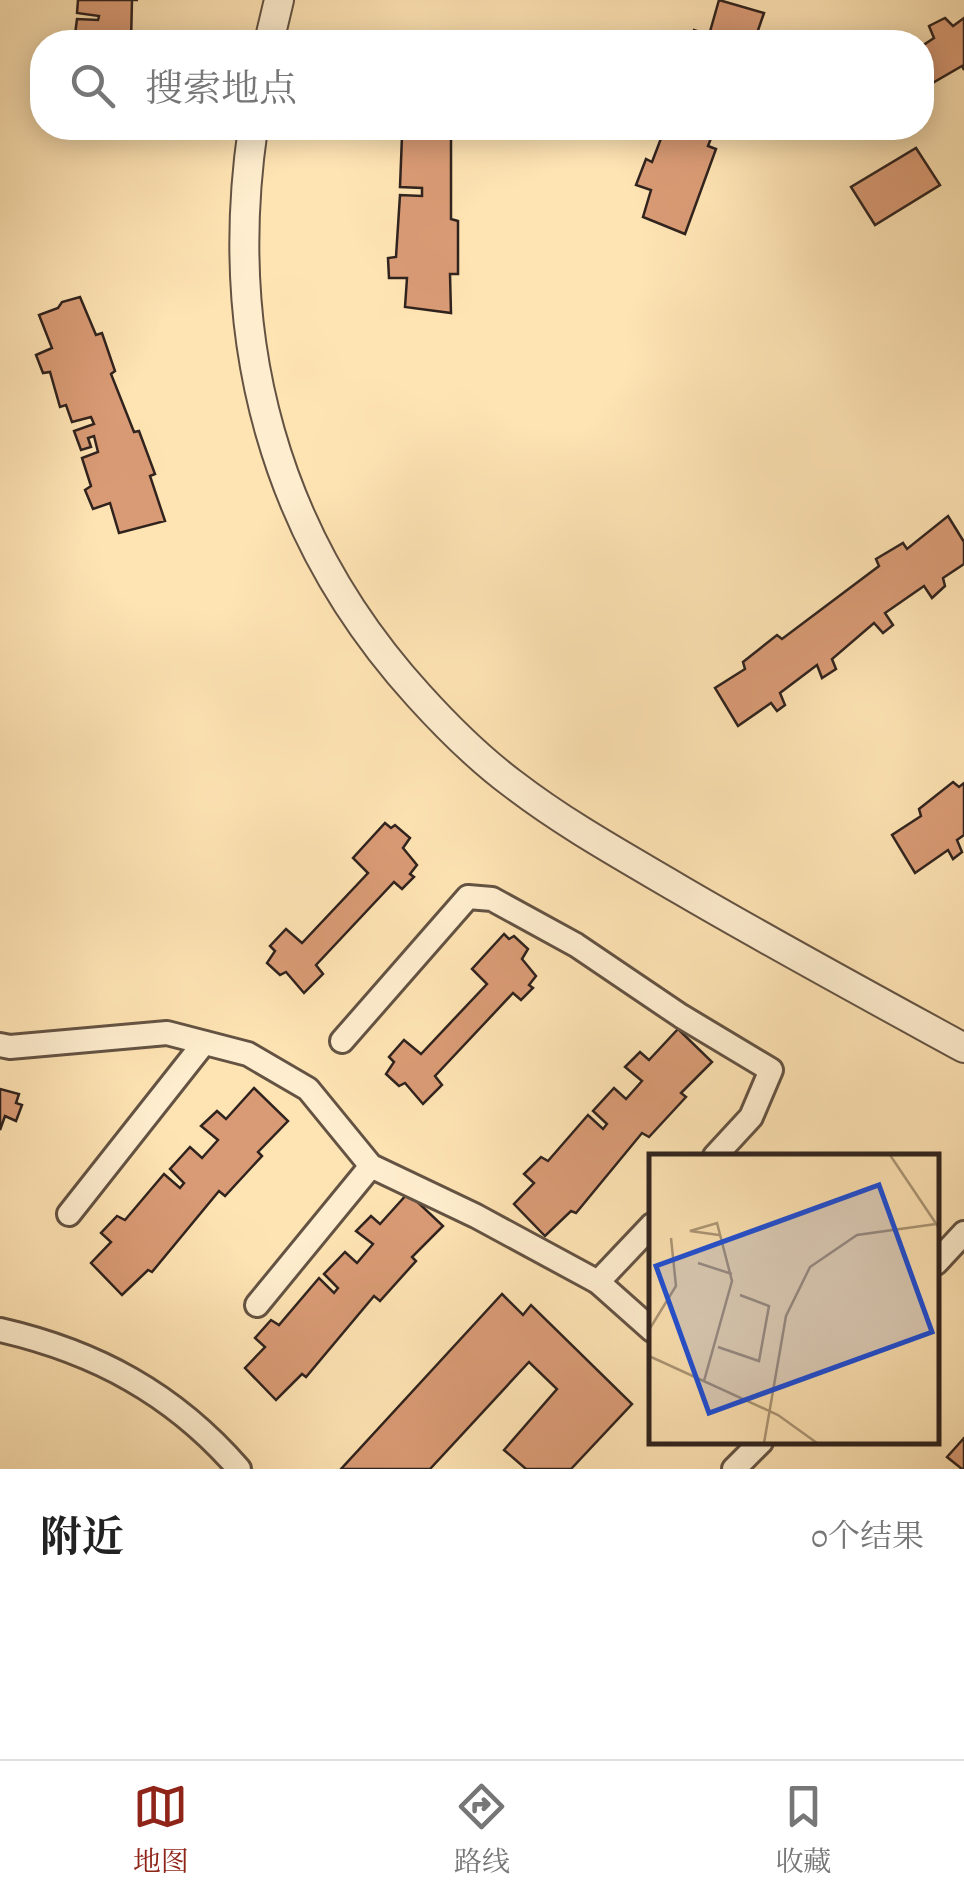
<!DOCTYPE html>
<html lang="zh">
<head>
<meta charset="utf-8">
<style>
	:root { --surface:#fff; --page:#f6f6f6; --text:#222; --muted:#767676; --line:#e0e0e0; --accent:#8f2418 }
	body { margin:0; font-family:Alegreya,"Noto Serif SC",serif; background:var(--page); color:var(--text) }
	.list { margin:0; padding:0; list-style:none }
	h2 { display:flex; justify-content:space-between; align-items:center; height:130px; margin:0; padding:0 40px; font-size:42px }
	h2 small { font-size:32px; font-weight:400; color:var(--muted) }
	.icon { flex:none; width:55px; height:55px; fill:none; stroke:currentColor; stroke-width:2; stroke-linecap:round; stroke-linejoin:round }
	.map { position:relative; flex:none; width:964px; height:1469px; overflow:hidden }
	.search { position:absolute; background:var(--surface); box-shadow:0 5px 25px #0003; left:30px; right:30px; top:30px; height:110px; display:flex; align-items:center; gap:25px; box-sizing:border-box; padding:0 35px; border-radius:40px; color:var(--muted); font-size:38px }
	.sheet { height:290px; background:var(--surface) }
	nav { display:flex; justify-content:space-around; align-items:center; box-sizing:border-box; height:140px; border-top:2px solid var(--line); background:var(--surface); font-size:28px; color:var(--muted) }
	nav a { display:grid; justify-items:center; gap:5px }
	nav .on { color:var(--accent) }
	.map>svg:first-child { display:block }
	.building { fill:#d99b75; stroke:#30231e; stroke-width:2.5 }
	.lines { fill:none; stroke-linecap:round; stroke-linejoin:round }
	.minor-casing { stroke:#645343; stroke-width:28 }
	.tertiary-casing { stroke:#645343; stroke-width:32 }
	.minor { stroke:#feedce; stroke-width:22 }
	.tertiary { stroke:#feedce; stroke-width:28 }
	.inset-road { fill:none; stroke:#ac9677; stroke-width:2.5 }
	.view { fill:#1d4ed8; fill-opacity:0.15; stroke:#1d4ed8; stroke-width:5 }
	.inset-edge { fill:none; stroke:#30231e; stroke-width:5 }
</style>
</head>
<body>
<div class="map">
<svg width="964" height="1469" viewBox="0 0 964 1469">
	<rect width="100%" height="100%" fill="#fee3b3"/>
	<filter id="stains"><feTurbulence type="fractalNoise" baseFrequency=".002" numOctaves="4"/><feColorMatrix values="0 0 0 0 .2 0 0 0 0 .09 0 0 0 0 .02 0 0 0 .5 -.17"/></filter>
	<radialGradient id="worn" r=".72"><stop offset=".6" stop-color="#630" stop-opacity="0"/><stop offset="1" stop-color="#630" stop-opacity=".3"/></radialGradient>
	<g class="building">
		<path d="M 78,0 L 138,0 L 132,0 L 131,42 L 74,42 L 77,19 L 98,20 L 99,16 L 77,13 Z"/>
		<path d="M 719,0 L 764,13 L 754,42 L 688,42 L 694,30 L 709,35 Z"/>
		<path d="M 945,18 L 953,26 L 964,18 L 964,70 L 962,66 L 929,85 L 922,73 L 922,46 L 934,38 L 929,26 Z"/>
		<path d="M 77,128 L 121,128 L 120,137 Z"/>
		<path d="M 397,128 L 451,128 L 451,219 L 458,221 L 458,274 L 450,274 L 451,313 L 405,307 L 407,278 L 389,278 L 388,258 L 396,257 L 400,195 L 422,196 L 422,188 L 400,187 L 402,136 L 396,137 Z"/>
		<path d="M 665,128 L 715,128 L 708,146 L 716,149 L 685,234 L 643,217 L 651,190 L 636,185 L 646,159 L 652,162 Z"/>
		<path d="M 916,148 L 940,185 L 875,225 L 851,187 Z"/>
		<path d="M 80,297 L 96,335 L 102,333 L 115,371 L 111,374 L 134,432 L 139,431 L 155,474 L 150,476 L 165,521 L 119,533 L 110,503 L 93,509 L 85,490 L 91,486 L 82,458 L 98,452 L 94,436 L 88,438 L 91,447 L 81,450 L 74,431 L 94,424 L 91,417 L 72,422 L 66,405 L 60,407 L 50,372 L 43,373 L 36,355 L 52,348 L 39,315 L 58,308 L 62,302 Z"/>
		<path d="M 948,516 L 964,542 L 964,564 L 943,578 L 945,586 L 932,598 L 924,586 L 885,613 L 893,625 L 883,633 L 874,623 L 832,659 L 836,669 L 822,678 L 817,665 L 780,693 L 785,705 L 777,711 L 771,703 L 738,726 L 715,688 L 745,669 L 743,662 L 777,635 L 782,639 L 879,566 L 876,559 L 903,543 L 907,549 Z"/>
		<path d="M 953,782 L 959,787 L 964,783 L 964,835 L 957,840 L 962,852 L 953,859 L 948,850 L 915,873 L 892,835 L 921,816 L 919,809 Z"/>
		<path d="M 385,823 L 391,828 L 395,825 L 410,838 L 403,848 L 417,865 L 410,874 L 414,877 L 402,889 L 394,882 L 316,965 L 323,974 L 304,993 L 286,972 L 280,975 L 267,963 L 275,951 L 270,946 L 286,929 L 302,943 L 368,873 L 353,858 Z"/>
		<path d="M 504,934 L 509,939 L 514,936 L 528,949 L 522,959 L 536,976 L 529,985 L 533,988 L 521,1000 L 513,993 L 435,1076 L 442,1085 L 423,1104 L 405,1083 L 399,1086 L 386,1074 L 394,1062 L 389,1057 L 404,1040 L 421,1054 L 487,984 L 472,969 Z"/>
		<path d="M 678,1029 L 712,1062 L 681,1093 L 686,1097 L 649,1137 L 642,1133 L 576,1213 L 571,1211 L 545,1236 L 514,1204 L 534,1183 L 524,1174 L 541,1157 L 548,1161 L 588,1115 L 603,1129 L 607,1124 L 593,1111 L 614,1088 L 626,1099 L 642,1081 L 625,1067 L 640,1052 L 649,1060 Z"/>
		<path d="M 254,1088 L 288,1121 L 258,1152 L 262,1156 L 225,1196 L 219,1191 L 152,1272 L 148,1270 L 122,1295 L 91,1263 L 111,1242 L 101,1233 L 117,1216 L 125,1220 L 164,1174 L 180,1188 L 184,1183 L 170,1169 L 190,1147 L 202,1158 L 218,1140 L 201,1126 L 217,1111 L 226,1119 Z"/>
		<path d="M 0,1089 L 19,1094 L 16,1103 L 22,1105 L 16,1121 L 5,1116 L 0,1130 Z"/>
		<path d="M 408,1193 L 443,1226 L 412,1257 L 416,1261 L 380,1301 L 374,1296 L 306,1377 L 302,1374 L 276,1400 L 245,1368 L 265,1347 L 255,1338 L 271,1320 L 279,1325 L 319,1278 L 334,1293 L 338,1288 L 324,1274 L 345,1252 L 357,1263 L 373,1244 L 356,1231 L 371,1216 L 380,1224 Z"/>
		<path d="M 502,1294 L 523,1315 L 531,1305 L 632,1404 L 571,1469 L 526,1469 L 504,1450 L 557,1389 L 529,1362 L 430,1469 L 341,1469 Z"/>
		<path d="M 964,1438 L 964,1469 L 962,1469 L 947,1457 Z"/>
	</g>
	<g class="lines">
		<defs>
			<g id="minor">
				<path d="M 342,1041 L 468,897 L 492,899 L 576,945 L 681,1016 L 771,1070 L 751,1117 L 715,1156"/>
				<path d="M 0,1045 L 10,1047 L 167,1033 L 248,1054 L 308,1089 L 371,1166 L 476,1216 L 598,1282 L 652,1330"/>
				<path d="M 69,1214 L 204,1043"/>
				<path d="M 936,1263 L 964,1233"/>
				<path d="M 598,1282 L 652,1225"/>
				<path d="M 257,1305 L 371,1166"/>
				<path d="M 0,1330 C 96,1352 174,1394 239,1469"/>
				<path d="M 734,1469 L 761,1442"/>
			</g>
			<g id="tertiary">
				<path d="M 269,42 L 279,0"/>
				<path d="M 253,128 C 222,339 274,537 419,696 C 448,728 478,758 513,784 C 565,824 623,856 679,889 C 773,944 869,996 964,1048"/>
			</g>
		</defs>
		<use href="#minor" class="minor-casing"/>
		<use href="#tertiary" class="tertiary-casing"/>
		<use href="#minor" class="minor"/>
		<use href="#tertiary" class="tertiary"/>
	</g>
	<g transform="translate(649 1154)">
		<rect width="290" height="290" fill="#fee3b3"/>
		<path class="inset-road" d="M 241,1 L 290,74M 49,109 L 83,120M 0,176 L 27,132 L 22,84M 69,193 L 110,207 L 120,152 L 91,141M 0,202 L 129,261 L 168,289M 55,227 L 83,127 L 68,69 L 41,77 L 70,81M 115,289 L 137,162 L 161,113 L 208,81 L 287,70"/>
		<path class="view" d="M 230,31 L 283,178 L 60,259 L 7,112 Z"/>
		<rect width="290" height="290" class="inset-edge"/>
	</g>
	<rect width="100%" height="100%" filter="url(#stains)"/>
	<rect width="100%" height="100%" fill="url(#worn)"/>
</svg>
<div class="search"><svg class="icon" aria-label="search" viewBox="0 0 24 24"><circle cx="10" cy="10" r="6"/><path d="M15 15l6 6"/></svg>搜索地点</div>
</div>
<section class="sheet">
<h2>附近<small>0个结果</small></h2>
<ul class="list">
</ul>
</section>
<nav>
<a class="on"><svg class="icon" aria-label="map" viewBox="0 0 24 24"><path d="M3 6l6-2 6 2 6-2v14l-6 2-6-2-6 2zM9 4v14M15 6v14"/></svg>地图</a>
<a><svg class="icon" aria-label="directions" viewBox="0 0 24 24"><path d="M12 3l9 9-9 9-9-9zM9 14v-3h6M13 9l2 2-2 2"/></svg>路线</a>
<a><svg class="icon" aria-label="saved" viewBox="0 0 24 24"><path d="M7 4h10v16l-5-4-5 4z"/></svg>收藏</a>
</nav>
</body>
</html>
